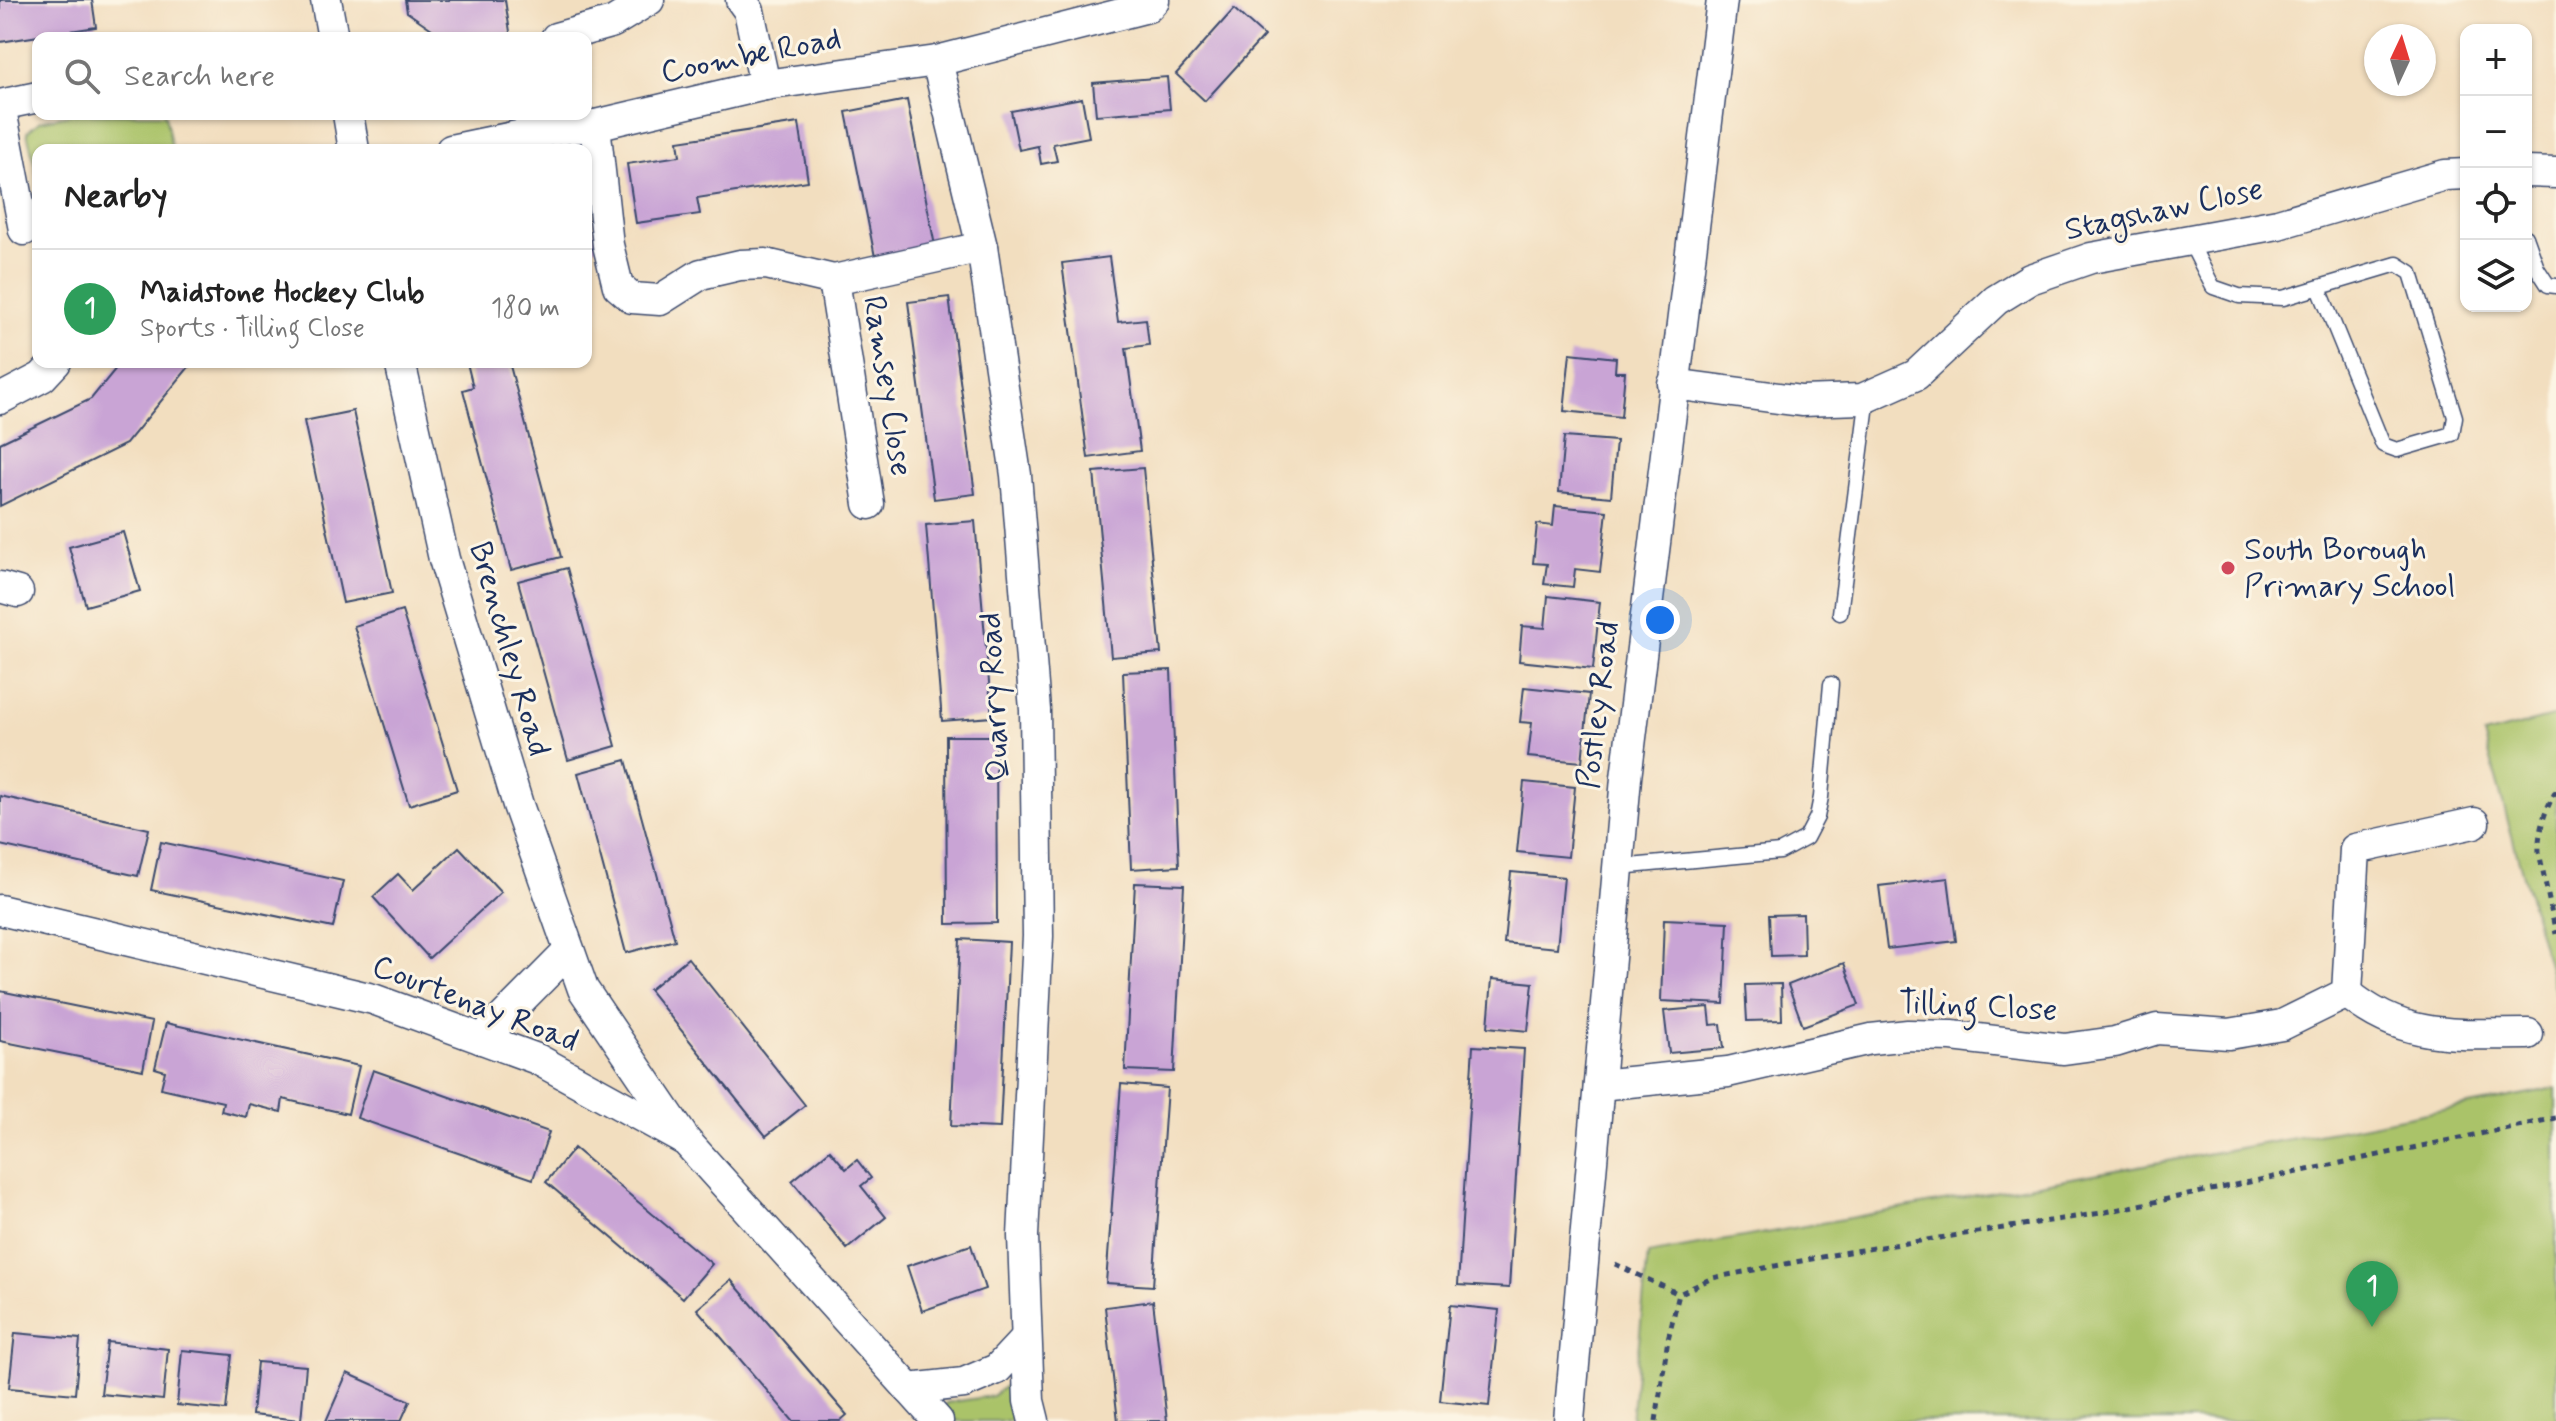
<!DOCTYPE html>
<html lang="en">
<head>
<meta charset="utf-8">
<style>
	:root { --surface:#fff; --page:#f2f2f2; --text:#222; --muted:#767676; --line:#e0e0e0; --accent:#d1495b }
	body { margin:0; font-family:Mynerve,sans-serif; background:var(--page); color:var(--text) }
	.controls { position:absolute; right:24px; top:24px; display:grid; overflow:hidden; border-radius:16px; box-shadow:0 2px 6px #0004 }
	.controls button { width:72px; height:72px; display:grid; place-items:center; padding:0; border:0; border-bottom:2px solid var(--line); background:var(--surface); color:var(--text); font:40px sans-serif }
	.compass { position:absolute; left:2364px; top:24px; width:72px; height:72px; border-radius:50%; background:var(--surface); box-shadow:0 2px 6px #0004; rotate:4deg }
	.you { position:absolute; left:1660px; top:620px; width:28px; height:28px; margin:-20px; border:6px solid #fff; border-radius:50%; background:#1a73e8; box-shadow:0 0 0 12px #1a73e833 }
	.badge { display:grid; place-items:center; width:52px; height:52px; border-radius:50%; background:var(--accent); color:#fff; font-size:26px; font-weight:700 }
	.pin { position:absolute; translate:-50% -66px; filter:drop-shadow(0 2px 4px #0008) }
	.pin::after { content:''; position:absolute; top:42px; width:28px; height:24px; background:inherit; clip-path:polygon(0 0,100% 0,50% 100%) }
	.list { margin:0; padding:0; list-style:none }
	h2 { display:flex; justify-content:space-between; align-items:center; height:104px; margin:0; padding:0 32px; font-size:34px }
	h2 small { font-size:26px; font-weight:400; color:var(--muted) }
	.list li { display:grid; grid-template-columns:52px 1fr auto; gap:24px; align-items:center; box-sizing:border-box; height:120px; padding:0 32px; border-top:2px solid var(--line) }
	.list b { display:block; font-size:30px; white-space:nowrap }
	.list p { margin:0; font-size:26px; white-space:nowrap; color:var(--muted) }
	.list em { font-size:26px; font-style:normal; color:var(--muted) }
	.icon { flex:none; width:44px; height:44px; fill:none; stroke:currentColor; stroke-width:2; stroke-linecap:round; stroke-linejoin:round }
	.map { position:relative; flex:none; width:2556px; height:1421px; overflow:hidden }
	.search { position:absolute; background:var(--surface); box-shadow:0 2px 6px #0004; left:32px; top:32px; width:560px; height:88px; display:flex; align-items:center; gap:20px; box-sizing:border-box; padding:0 28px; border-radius:16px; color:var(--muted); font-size:30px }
	.panel { position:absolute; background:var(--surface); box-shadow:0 2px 6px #0004; left:32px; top:144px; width:560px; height:224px; border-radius:16px }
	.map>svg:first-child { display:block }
	.green { fill:#aac369; stroke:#627964; stroke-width:2 }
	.building { fill:#c9a4d5 }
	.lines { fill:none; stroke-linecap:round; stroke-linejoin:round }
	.service-casing { stroke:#3b496d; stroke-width:17 }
	.minor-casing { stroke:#3b496d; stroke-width:33 }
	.path { stroke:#3b496d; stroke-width:5; stroke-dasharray:6 6; stroke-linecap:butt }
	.service { stroke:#fff; stroke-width:14 }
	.minor { stroke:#fff; stroke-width:30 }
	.poi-dot { fill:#d1495b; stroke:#fcf5e5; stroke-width:3 }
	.labels { text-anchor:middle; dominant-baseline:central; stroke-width:6; stroke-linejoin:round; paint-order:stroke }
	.street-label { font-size:32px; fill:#1b2f5e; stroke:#fcf5e5 }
	.poi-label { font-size:32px; fill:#1b2f5e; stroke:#fcf5e5; text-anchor:start }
</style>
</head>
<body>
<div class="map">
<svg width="2556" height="1421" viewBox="0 0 2556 1421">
	<rect width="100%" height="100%" fill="#fcf5e5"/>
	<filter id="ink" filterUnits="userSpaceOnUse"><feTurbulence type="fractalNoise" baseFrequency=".0125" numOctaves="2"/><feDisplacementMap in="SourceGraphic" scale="16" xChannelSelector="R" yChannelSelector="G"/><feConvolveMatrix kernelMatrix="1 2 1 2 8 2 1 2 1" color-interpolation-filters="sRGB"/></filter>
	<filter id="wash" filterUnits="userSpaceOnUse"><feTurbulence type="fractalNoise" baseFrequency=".006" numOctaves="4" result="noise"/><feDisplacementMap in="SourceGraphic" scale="32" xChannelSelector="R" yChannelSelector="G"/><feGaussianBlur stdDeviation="1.8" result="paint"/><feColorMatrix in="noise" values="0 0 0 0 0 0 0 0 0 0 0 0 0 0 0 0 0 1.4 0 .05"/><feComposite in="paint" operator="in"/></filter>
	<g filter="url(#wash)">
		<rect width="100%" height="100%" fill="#f2debf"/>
		<g class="green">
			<path d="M 72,114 L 165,114 L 172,150 L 38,150 L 38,179 L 27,132 L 40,121 Z"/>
			<path d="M 2556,716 L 2556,994 L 2484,735 Z"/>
			<path d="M 2556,1088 L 2556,1421 L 1631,1421 L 1648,1254 L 2340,1130 Z"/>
			<path d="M 1009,1383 L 1020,1387 L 1021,1421 L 948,1421 L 941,1413 L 946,1403 L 992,1396 Z"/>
		</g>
		<g id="blocks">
			<g class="building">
				<path d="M 0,0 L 92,0 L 96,27 L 0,42 Z"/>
				<path d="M 405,0 L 505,0 L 511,38 L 445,38 L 407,12 Z"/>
				<path d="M 1234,9 L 1264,36 L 1205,101 L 1176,74 Z"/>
				<path d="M 1167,77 L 1170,109 L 1096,115 L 1093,83 Z"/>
				<path d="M 1082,98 L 1089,137 L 1053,144 L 1057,161 L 1041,164 L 1038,146 L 1019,150 L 1011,111 Z"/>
				<path d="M 907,100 L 935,246 L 875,257 L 846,112 Z"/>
				<path d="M 799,123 L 808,181 L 697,198 L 700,214 L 636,223 L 627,164 L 680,156 L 678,141 Z"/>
				<path d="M 586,189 L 597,248 L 586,249 Z"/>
				<path d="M 1109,257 L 1118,322 L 1146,319 L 1149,345 L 1126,348 L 1140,451 L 1088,458 L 1062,263 Z"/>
				<path d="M 949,297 L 975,494 L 934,499 L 908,302 Z"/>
				<path d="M 1570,353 L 1616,358 L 1615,372 L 1625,372 L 1621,417 L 1564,411 Z"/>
				<path d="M 121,362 L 193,362 L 126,444 L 0,506 L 0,443 L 91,399 Z"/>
				<path d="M 471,362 L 509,362 L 561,557 L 511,570 L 463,390 L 473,387 L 467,363 Z"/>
				<path d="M 353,411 L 392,593 L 343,603 L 304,421 Z"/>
				<path d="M 1564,437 L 1616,441 L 1611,497 L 1559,492 Z"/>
				<path d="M 1143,468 L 1161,653 L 1111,657 L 1094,472 Z"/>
				<path d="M 1555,506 L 1607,511 L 1600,572 L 1575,569 L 1573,587 L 1544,584 L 1547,564 L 1533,563 L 1537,524 L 1553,526 Z"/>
				<path d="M 975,521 L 992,717 L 942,721 L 926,525 Z"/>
				<path d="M 123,532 L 140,591 L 86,606 L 69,547 Z"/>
				<path d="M 567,568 L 616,746 L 568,760 L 518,581 Z"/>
				<path d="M 1548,596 L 1600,602 L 1593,669 L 1519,661 L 1522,626 L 1545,628 Z"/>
				<path d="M 402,611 L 457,790 L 409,805 L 354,626 Z"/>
				<path d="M 1171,670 L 1179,866 L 1131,869 L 1123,672 Z"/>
				<path d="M 1524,687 L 1589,694 L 1582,762 L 1528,757 L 1532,723 L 1520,722 Z"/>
				<path d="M 946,736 L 996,736 L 997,923 L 947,924 Z"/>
				<path d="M 626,760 L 675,940 L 626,953 L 578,773 Z"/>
				<path d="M 1524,782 L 1575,787 L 1568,857 L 1517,852 Z"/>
				<path d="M 0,796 L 149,829 L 138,876 L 0,845 Z"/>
				<path d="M 161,842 L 343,881 L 333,928 L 151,890 Z"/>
				<path d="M 459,847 L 501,892 L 429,958 L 373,897 L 398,874 L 413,890 Z"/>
				<path d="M 1511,872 L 1564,877 L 1557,948 L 1504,943 Z"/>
				<path d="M 1948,878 L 1956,941 L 1887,949 L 1879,886 Z"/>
				<path d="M 1135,883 L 1184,885 L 1174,1072 L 1125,1070 Z"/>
				<path d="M 1803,914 L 1804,955 L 1771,956 L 1769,915 Z"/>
				<path d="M 1664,919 L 1728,922 L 1724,1004 L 1661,1001 Z"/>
				<path d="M 960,939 L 1009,942 L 1000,1128 L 951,1126 Z"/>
				<path d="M 688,958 L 805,1105 L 766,1136 L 649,990 Z"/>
				<path d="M 1844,963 L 1859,1005 L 1803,1026 L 1788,985 Z"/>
				<path d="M 1492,979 L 1533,983 L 1528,1031 L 1488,1027 Z"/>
				<path d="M 1781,984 L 1782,1020 L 1747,1021 L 1745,985 Z"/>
				<path d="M 0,991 L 152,1022 L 143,1070 L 0,1041 Z"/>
				<path d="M 1709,1007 L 1711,1025 L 1721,1024 L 1724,1048 L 1669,1053 L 1664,1011 Z"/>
				<path d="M 166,1023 L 359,1066 L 348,1114 L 283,1099 L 281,1112 L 249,1104 L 246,1117 L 221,1111 L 223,1102 L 161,1088 L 165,1071 L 155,1068 Z"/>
				<path d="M 1473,1046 L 1524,1049 L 1509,1288 L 1458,1285 Z"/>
				<path d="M 373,1070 L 549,1132 L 533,1179 L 357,1118 Z"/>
				<path d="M 1121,1084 L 1167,1088 L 1153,1286 L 1106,1283 Z"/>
				<path d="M 574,1148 L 712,1264 L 683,1298 L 546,1182 Z"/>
				<path d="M 830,1150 L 846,1169 L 857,1160 L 871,1178 L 861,1186 L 886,1217 L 847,1249 L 792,1181 Z"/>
				<path d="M 971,1245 L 985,1289 L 922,1311 L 907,1266 Z"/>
				<path d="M 731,1280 L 847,1415 L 840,1421 L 793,1421 L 697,1309 Z"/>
				<path d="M 1153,1301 L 1167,1421 L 1118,1421 L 1105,1307 Z"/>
				<path d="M 1450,1305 L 1499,1310 L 1489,1406 L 1440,1401 Z"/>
				<path d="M 15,1333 L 80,1339 L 75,1394 L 9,1388 Z"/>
				<path d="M 107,1342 L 168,1349 L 163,1400 L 101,1394 Z"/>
				<path d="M 182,1350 L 232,1355 L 226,1410 L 177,1405 Z"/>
				<path d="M 257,1362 L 306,1366 L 301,1420 L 252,1415 Z"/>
				<path d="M 347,1373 L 410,1401 L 401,1421 L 326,1421 Z"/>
			</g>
		</g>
	</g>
	<g filter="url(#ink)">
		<use href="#blocks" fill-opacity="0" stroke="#3b496d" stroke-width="2"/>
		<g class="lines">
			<defs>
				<g id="service">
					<path d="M 2526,237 L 2537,268 L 2548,285 L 2556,286"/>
					<path d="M 2189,240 L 2213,287 L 2239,296 L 2283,298 L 2397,264 L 2411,273 L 2455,417 L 2452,434 L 2397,450 L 2383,445 L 2319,288"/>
					<path d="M 1840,613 L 1868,396"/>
					<path d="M 1619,867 L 1780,852 L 1806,838 L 1817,817 L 1821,797 L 1831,684"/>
				</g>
				<g id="minor">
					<path d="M 326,0 L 333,38"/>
					<path d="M 741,0 L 749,11 L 765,85"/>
					<path d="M 556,38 L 613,22 L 649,0"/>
					<path d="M 937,61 L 982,247 L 1016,475 L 1035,710 L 1038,936 L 1023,1236 L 1029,1401 L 1034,1421"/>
					<path d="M 0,105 L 24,230"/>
					<path d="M 0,105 L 38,97"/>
					<path d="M 348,114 L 354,150"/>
					<path d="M 595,125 L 608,245 L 618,286 L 632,298 L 660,300 L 701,274 L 740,265 L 766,264 L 834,280 L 982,247"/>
					<path d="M 451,150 L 532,133 L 595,125 L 765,85 L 937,61 L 1148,7 L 1154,0"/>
					<path d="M 2526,172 L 2556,173"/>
					<path d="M 834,280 L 869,504"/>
					<path d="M 400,362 L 444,559 L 518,805 L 583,989 L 682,1135"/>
					<path d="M 1673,384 L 1801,401 L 1862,399 L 1916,375 L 1996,300 L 2030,279 L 2091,258 L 2278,224 L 2445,175 L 2466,174"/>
					<path d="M 0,399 L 42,377 L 56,362"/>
					<path d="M 0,587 L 18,592"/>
					<path d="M 0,910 L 373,999 L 537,1059 L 686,1141 L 938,1421"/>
					<path d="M 2347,993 C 2404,1041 2458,1034 2528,1034"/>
					<path d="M 482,1039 L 569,951"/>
					<path d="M 1599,1085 L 1728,1072 L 1871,1039 L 1908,1035 L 1952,1036 L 2064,1049 L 2115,1042 L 2157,1029 L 2229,1034 L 2282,1025 L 2347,993 L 2355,849 L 2474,823"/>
					<path d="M 909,1389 L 964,1383 L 997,1369 L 1026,1338"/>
					<path d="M 1569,1421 L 1626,778 L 1722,0"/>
				</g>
			</defs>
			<use href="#service" class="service-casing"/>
			<use href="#minor" class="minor-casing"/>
			<g class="path">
				<path d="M 2556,791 C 2545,810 2538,830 2539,852 L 2556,934"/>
				<path d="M 1615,1264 L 1679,1294"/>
				<path d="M 1656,1421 L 1668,1339 L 1679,1294 L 1712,1278 L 1848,1252 L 2101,1213 L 2556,1118"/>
			</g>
			<use href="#service" class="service"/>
			<use href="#minor" class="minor"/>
		</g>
	</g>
	<circle class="poi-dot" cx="2228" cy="568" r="8"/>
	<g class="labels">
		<g class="street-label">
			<text transform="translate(751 56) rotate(-11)">Coombe Road</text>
			<text transform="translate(2164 210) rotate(-12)">Stagshaw Close</text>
			<text transform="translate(887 386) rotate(81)">Ramsey Close</text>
			<text transform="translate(509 649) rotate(74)">Brenchley Road</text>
			<text transform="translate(995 697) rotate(-93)">Quarry Road</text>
			<text transform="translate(1599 705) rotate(-83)">Postley Road</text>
			<text transform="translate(475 1004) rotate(21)">Courtenay Road</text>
			<text transform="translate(1978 1007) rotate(3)">Tilling Close</text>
		</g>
		<g class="poi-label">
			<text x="2244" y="550">South Borough<tspan x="2244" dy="37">Primary School</tspan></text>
		</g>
	</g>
</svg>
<div class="controls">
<button>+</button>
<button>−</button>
<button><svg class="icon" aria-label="locate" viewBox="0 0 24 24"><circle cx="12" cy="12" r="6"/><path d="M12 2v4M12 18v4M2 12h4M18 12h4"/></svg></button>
<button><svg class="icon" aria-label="layers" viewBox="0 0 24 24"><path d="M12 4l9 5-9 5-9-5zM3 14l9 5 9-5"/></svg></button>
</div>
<svg class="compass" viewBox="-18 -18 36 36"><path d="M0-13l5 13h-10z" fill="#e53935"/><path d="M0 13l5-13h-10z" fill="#767676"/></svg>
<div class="you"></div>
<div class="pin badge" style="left:2372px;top:1327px;background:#2e9e5b">1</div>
<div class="search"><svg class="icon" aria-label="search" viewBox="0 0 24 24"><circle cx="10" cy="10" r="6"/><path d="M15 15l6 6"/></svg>Search here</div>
<section class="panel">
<h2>Nearby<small></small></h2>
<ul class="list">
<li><span class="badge" style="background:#2e9e5b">1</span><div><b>Maidstone Hockey Club</b><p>Sports · Tilling Close</p></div><em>180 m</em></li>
</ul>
</section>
</div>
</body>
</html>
